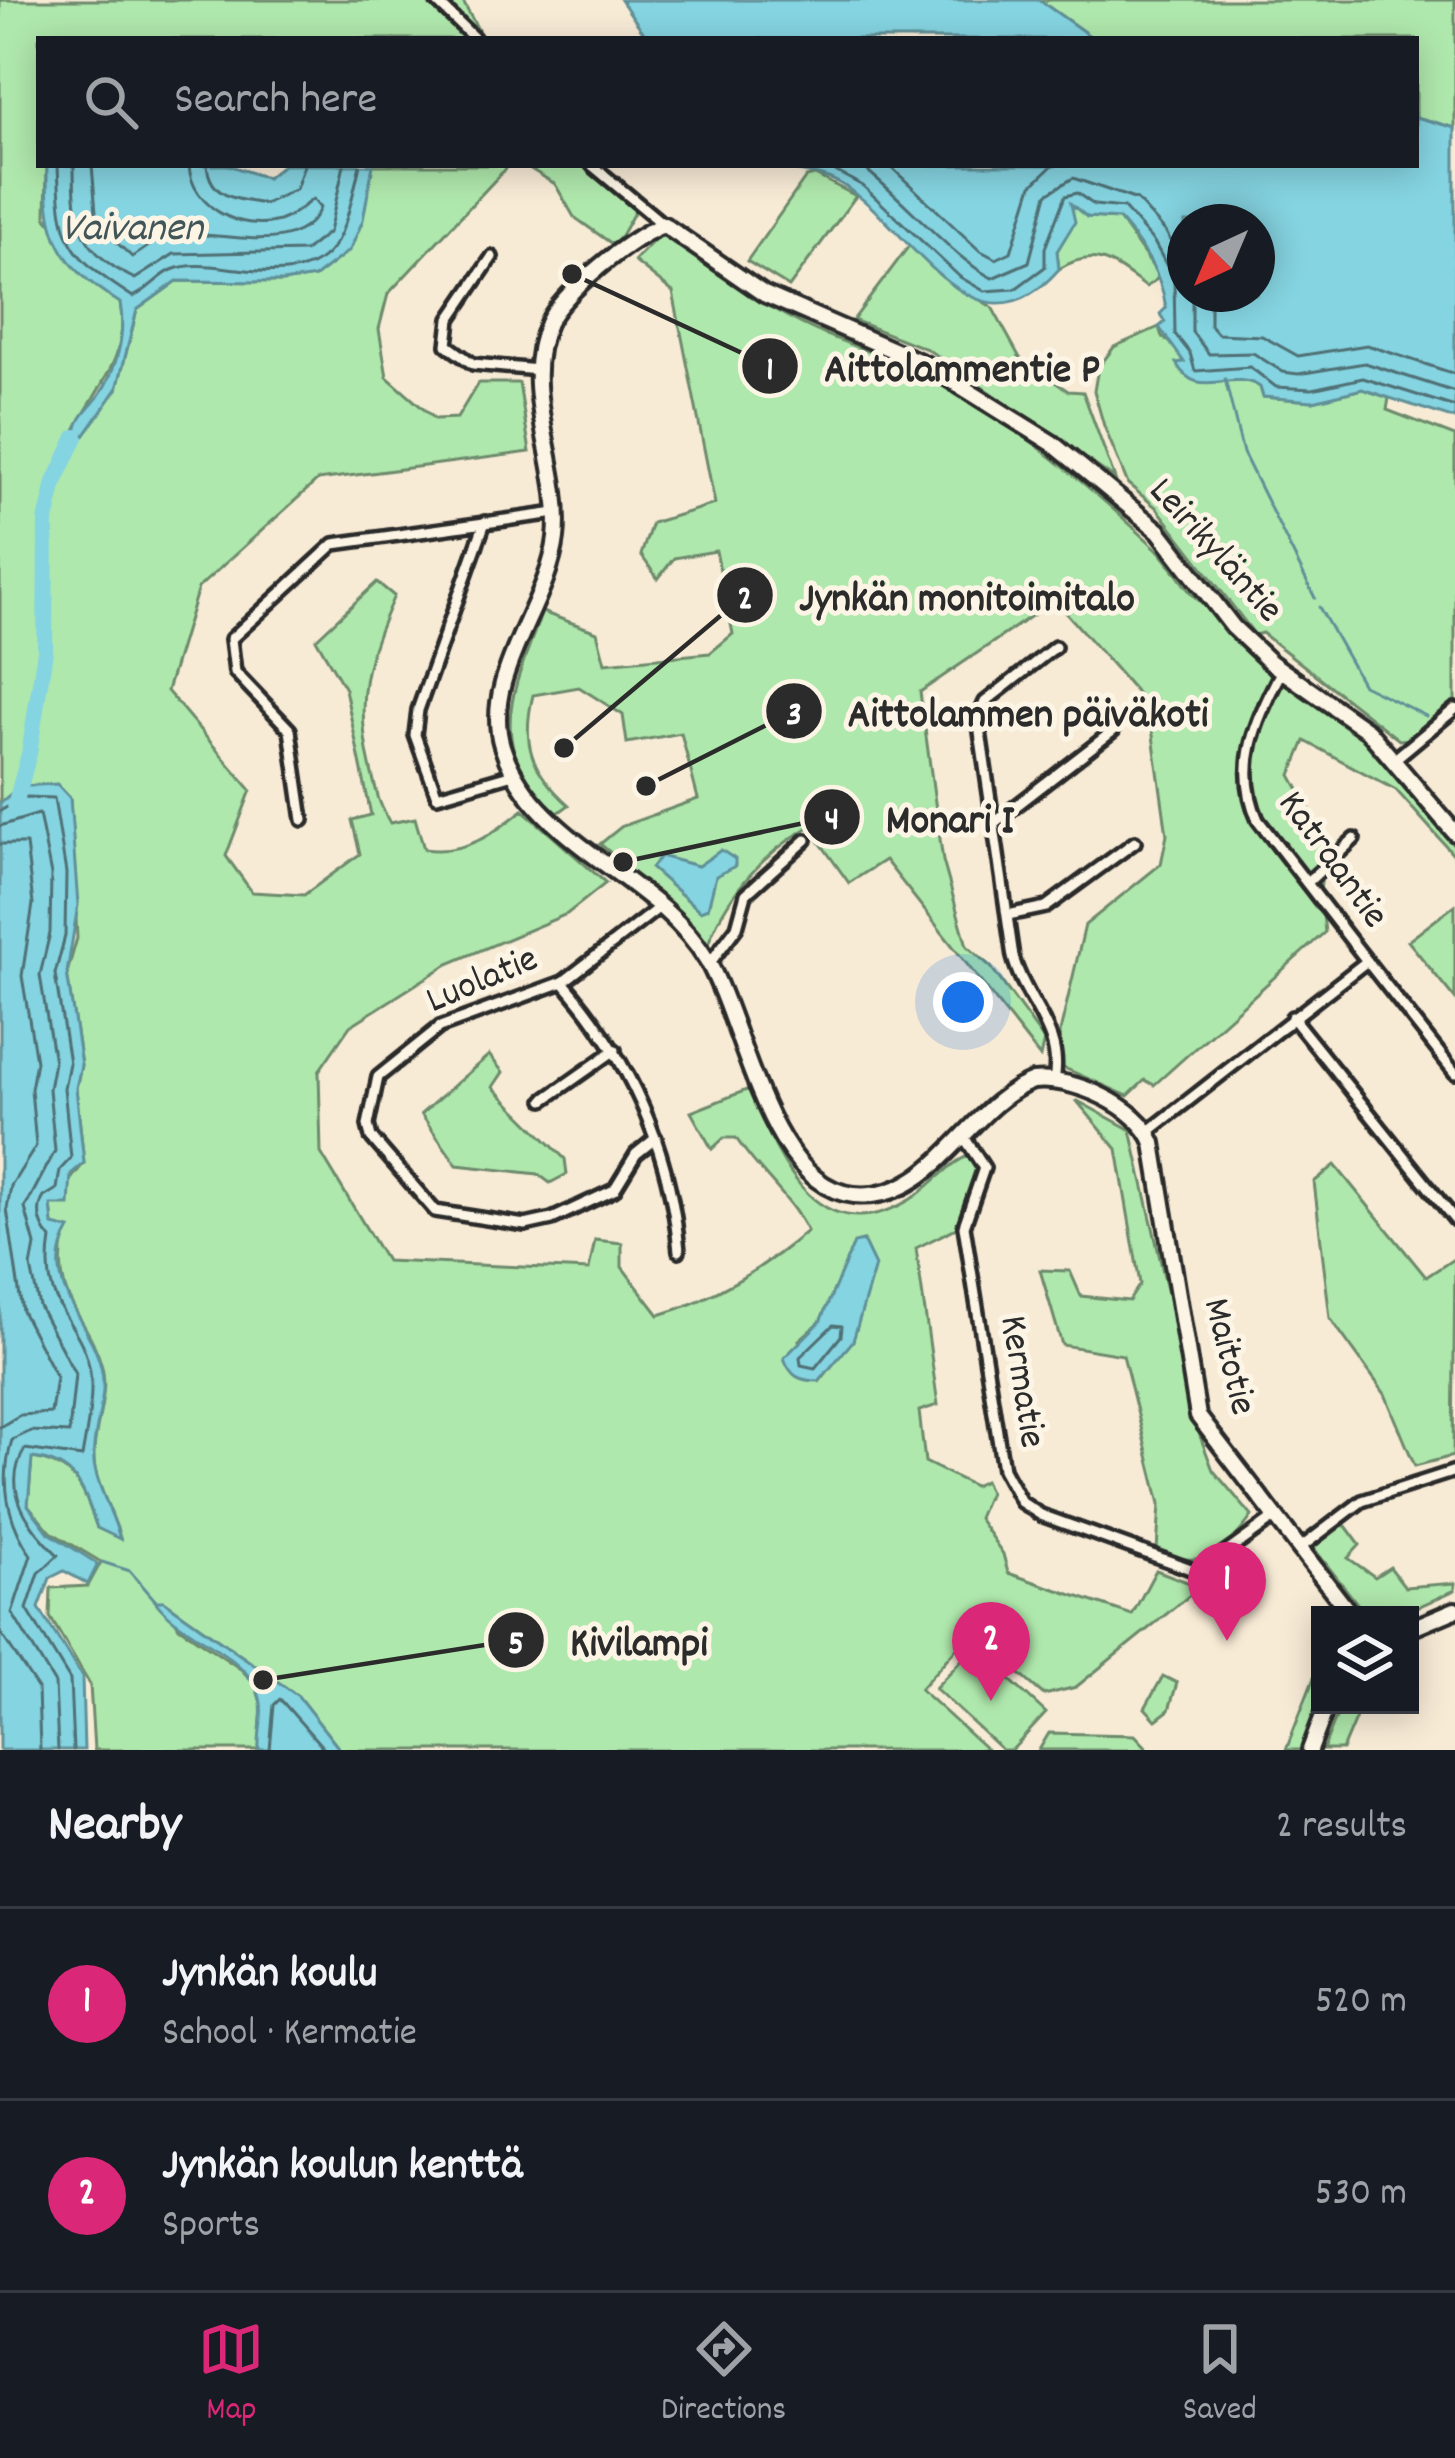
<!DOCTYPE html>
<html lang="en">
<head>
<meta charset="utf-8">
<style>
	:root { --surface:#171b24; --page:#20242c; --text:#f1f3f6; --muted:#9ea1a6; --line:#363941; --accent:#db2777 }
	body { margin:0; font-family:Dekko,sans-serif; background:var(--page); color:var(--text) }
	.controls { position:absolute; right:36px; bottom:36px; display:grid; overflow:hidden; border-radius:0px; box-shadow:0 6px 30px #0003 }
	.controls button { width:108px; height:108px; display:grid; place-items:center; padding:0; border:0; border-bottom:3px solid var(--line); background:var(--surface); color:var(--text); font:60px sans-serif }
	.compass { position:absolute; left:1167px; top:204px; width:108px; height:108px; border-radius:50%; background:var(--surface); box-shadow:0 6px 30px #0003; rotate:224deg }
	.you { position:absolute; left:963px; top:1002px; width:42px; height:42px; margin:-30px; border:9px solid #fff; border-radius:50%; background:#1a73e8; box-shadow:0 0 0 18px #1a73e833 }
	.badge { display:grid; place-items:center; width:78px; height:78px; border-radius:50%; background:var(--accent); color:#fff; font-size:39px; font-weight:700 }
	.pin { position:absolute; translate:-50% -99px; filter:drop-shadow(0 3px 6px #0008) }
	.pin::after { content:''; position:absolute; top:63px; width:42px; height:36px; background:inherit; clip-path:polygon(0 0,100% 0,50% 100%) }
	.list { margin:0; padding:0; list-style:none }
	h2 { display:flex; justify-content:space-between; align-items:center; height:156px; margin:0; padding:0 48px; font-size:51px }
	h2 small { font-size:39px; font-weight:400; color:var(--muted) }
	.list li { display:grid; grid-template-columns:78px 1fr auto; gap:36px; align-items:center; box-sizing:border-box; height:192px; padding:0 48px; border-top:3px solid var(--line) }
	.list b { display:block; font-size:45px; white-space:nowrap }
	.list p { margin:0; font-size:39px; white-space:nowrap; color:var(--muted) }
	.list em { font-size:39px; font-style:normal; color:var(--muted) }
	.icon { flex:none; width:66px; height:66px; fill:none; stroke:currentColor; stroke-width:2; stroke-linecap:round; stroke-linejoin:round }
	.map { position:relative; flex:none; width:1455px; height:1750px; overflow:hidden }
	.search { position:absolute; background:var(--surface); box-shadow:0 6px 30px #0003; left:36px; right:36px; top:36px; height:132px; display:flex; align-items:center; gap:30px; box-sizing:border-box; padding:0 42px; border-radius:0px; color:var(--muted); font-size:45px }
	.sheet { height:540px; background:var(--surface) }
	nav { display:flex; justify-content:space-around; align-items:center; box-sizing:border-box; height:168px; border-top:3px solid var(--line); background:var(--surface); font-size:33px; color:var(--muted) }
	nav a { display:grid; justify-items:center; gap:6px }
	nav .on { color:var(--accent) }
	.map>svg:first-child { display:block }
	.green { fill:#afe8ac; stroke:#6d8a6c; stroke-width:3; fill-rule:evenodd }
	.water { fill:#85d4e1; stroke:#619098; stroke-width:3; fill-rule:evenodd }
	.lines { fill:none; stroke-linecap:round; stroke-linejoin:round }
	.shore { stroke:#4f6f74; stroke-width:3 }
	.stream { stroke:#619098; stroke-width:3 }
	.river { stroke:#85d4e1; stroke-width:16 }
	.street-casing { stroke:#2b2b2b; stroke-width:18 }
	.secondary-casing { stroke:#2b2b2b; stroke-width:22 }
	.street { stroke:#fcf5e5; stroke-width:9 }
	.secondary { stroke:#fcf5e5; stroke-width:14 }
	.labels { text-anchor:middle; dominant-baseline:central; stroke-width:10; stroke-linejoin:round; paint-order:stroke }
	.street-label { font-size:39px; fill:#2b2b2b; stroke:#fcf5e5 }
	.water-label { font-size:42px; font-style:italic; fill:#425558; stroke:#fcf5e5 }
	.leader { fill:none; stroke:#2b2b2b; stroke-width:4.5 }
	.callout-dot { fill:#2b2b2b; stroke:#fcf5e5; stroke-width:4.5 }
	.mark-label { font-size:36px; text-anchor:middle; font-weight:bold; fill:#fff }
	.callout-label { font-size:42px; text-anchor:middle; font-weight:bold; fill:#2b2b2b; stroke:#fcf5e5; stroke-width:10; stroke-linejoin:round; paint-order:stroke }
</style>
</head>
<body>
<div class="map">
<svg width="1455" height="1750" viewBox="0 0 1455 1750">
	<rect width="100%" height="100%" fill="#f8ebd6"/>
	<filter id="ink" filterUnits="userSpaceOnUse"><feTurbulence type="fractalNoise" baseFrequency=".00833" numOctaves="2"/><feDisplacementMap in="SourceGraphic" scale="24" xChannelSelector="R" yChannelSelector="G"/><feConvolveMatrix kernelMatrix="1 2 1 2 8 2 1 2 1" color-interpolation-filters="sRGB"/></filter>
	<g filter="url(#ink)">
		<g class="green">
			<path d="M 0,0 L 462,0 L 483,39 L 39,39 L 39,165 L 47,165 L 46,217 L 120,303 C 130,356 98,386 76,428 L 87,427 L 117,389 L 137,310 L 177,281 L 282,282 L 315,277 L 373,165 L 509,165 L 388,294 L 379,329 L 387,377 L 435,419 L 457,418 L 478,383 L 519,383 L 530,452 L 318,480 L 198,588 L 167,691 L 251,790 L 226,856 L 252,892 L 304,895 L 360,854 L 352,820 L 371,815 L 345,689 L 316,639 L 377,582 L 394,596 C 365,661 354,699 371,770 C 376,789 379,806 390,823 L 415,818 L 424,849 C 465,855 493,834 523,810 L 606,883 L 567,914 L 448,964 L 350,1026 L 319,1071 L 321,1153 L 386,1261 L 589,1270 L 595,1240 L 622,1243 L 622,1267 L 659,1315 C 712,1300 765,1267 807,1231 C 789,1195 758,1172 736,1138 L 724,1138 L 712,1149 L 691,1112 L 749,1089 C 779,1159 817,1256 911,1199 C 931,1187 950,1161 971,1155 L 976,1170 L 958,1227 L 916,1248 L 938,1405 L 919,1411 L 925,1462 L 974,1486 L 984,1481 L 989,1492 L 978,1518 L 1003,1554 L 1008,1573 L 1132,1615 L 1156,1570 L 1200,1587 L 1076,1687 L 1044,1695 L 971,1632 L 920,1689 L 987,1750 L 340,1750 L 298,1696 L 164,1601 L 179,1627 L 242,1670 L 256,1686 L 262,1706 L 259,1750 L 94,1750 L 90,1685 L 50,1617 L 51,1588 L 88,1586 L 101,1562 L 51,1532 L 28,1505 L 32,1458 C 77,1465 83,1488 97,1528 L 120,1538 C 114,1515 98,1488 95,1468 C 89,1436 110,1398 102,1367 C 88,1314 51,1301 64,1238 L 53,1225 L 51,1204 L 84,1163 L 76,1088 L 81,1065 L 67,973 L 77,938 L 70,798 L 0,803 ZM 864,1241 C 872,1300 858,1335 820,1381 L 799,1340 L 820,1322 L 854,1244 Z"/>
			<path d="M 1039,0 L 1455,0 L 1455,128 L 1416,117 L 1416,39 L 1094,39 Z"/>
			<path d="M 524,165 L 582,165 L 636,209 L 615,246 L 574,217 L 555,184 Z"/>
			<path d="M 815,175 L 856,196 L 789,287 L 747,261 L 806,177 Z"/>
			<path d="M 1071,204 L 1087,217 L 1119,219 L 1160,277 L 1146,287 C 1114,264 1096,246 1059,269 L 1057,251 L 1074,222 Z"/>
			<path d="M 658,236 L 673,236 C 718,270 764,309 817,331 C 873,354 929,372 981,406 C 1046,449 1101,497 1157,549 C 1172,564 1181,584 1196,598 C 1253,649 1455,784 1455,856 L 1396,790 L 1305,741 L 1291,775 L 1327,841 L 1320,890 L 1325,932 L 1154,1085 L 1145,1080 L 1128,1096 L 1062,1067 L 1060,1032 L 1085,925 L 1161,864 L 1167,835 L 1149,707 L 1055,600 L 920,692 L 943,861 L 967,946 L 991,967 L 1044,1040 L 1040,1057 L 885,860 L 849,883 L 809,827 C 762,854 723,898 706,950 L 615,866 L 618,859 L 600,844 L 622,826 L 698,799 L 681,733 L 627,743 L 623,715 L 579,687 L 533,695 C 521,744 531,771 569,805 L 558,813 C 482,747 512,693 542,612 L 597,632 L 605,663 L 710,653 L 733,634 L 716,551 L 674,558 L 658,579 L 641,555 L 652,523 L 715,504 L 673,292 L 634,261 Z"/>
			<path d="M 911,243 L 942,277 L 992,307 L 1020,358 L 1068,391 L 1083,392 L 1115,479 L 927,349 L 853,320 Z"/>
			<path d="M 1159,327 L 1162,337 L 1227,378 L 1248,379 L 1260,387 L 1263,397 L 1313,401 L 1363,389 L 1389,398 L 1387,410 L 1455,436 L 1455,701 L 1411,739 L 1399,740 L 1262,633 L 1255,635 L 1157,508 L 1128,484 L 1104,426 L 1094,391 L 1098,368 L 1114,347 Z"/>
			<path d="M 1455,905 L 1455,999 L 1408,941 Z"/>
			<path d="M 489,1055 L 503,1072 L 493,1087 L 565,1159 L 567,1174 L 550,1183 L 538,1174 L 457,1165 L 421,1114 Z"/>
			<path d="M 1076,1100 L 1131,1130 L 1200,1436 L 1213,1470 L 1252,1516 C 1226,1553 1198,1572 1157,1550 L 1160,1504 L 1123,1355 L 1062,1345 L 1040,1270 L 1070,1271 L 1081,1296 L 1129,1301 L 1140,1284 L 1117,1149 Z"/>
			<path d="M 1335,1165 L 1426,1277 L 1455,1258 L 1453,1456 L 1415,1466 L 1385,1394 L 1330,1318 L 1314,1182 Z"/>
			<path d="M 1339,1525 L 1346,1526 L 1360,1545 L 1348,1558 L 1375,1577 L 1390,1567 L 1405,1587 L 1455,1583 L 1455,1590 L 1400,1615 L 1366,1615 L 1312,1546 Z"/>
			<path d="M 974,1647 L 1046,1713 L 1012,1750 L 1002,1750 L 935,1688 Z"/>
			<path d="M 1320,1662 L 1321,1705 L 1303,1750 L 1286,1750 Z"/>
			<path d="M 1163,1676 L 1177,1683 L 1169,1710 L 1156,1720 L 1145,1708 Z"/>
			<path d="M 1341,1705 L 1361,1705 L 1342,1750 L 1323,1750 Z"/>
			<path d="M 1049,1733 L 1135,1735 L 1149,1750 L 1039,1750 Z"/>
		</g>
		<g class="water">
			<path d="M 621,0 L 1039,0 L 1094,39 L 648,39 Z"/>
			<path d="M 1416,117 L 1455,128 L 1455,419 L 1362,389 L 1313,401 L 1263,397 L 1260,387 C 1229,367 1198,403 1176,363 L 1184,362 L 1159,327 L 1165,322 L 1160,314 L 1166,308 C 1161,272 1143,247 1119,219 L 1087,217 L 1071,204 L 1075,222 L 1057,251 L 1059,269 C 972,369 911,222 839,183 C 819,172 792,171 769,165 L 1416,165 ZM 1185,222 L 1257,222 L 1257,294 L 1185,294 Z"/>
			<path d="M 47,165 L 228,165 L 267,178 L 283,165 L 373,165 L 363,220 L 350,250 L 315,277 L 282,282 L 177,281 L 137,310 L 117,389 L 84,436 L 76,437 C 76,417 88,411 98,397 C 117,370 126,334 120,303 C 58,264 46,237 47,165 Z"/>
			<path d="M 57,784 L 70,798 L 78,905 L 67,973 L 81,1065 L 76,1088 L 84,1163 L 71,1174 L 69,1205 L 51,1205 L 53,1225 L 70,1229 C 38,1282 89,1318 101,1367 C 110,1398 88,1437 95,1469 C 99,1490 114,1516 120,1539 L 97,1528 C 84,1489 77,1463 32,1458 L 28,1505 L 49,1533 L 98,1564 L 88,1584 L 64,1571 L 50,1578 L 39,1608 L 82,1677 L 84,1750 L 0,1750 L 0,803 L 20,786 Z"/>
			<path d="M 721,850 L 735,859 L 735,866 L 716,876 L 708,908 L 700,911 L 651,868 L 660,856 L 698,866 Z"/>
			<path d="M 863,1241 L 875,1266 L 853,1341 L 819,1381 C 800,1381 791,1377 784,1358 L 820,1322 L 854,1243 Z"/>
			<path d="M 155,1601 L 164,1601 L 298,1696 L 340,1750 L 259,1750 C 258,1735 263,1718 261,1703 C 253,1654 181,1638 155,1601 Z"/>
		</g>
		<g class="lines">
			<g class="shore">
				<path d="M 58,165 C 61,244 67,254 133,297 C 148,291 158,276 172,270 C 191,262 218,267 238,269 C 338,282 341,245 360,165"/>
				<path d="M 74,165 C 74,222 79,252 135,279 L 174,254 L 305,251 L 329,232 L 344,165"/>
				<path d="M 92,165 L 97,224 L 132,257 C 143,251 153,241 166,237 C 211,225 296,263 320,208 L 313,199 C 302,207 292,217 279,221 C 240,232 191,207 189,165"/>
				<path d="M 207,165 C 210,198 238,200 265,204 L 296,189 L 304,165"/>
				<path d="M 824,165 L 863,186 L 960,277 L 984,291 L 1015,289 L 1045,267 L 1045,248 L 1065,196 L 1077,193 L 1094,205 L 1124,208 L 1154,242 L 1174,279 L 1175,334 L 1190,353 L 1195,371 L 1250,367 L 1276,387 L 1312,389 L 1363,378 L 1455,407"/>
				<path d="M 860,165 C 902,196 950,256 992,278 L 1029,262 L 1047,194 L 1073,178 L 1137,200 L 1166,232 L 1185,268"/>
				<path d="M 889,165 L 979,250 L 996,259 L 1011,252 L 1032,185 L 1053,165"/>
				<path d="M 1192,294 L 1192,332 L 1209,354 L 1253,353 L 1283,372 L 1298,374 L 1365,363 L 1455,392"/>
				<path d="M 1210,294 L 1210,325 L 1218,334 L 1262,336 L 1298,356 L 1367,345 L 1455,374"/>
				<path d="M 0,811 L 25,797 L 54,798 L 66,873 L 65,936 L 55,974 L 69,1063 L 64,1088 L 71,1158 L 60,1170 L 57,1189 L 44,1197 C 35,1211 41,1228 51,1239 C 39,1312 82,1317 90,1372 C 94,1397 86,1433 82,1457 L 25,1449 C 0,1490 30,1528 58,1555 L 39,1573 L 27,1609 L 70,1680 L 73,1750"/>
				<path d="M 0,826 L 39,814 L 51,875 L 50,933 L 40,975 L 54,1062 L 49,1089 L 55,1151 L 25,1208 L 35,1245 L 31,1267 L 39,1306 L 75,1374 L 69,1433 L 31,1431 L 12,1440 C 0,1481 7,1521 31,1555 L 12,1613 L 55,1684 L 58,1750"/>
				<path d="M 0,844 L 26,844 L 33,904 L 22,976 L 36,1061 L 31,1089 L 36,1146 L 11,1186 L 7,1209 L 22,1311 L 56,1377 L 51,1413 L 20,1415 L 0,1427"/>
				<path d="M 833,1325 L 842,1326 L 841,1336 L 815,1368 L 801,1365 L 800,1357 Z"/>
				<path d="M 0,1632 L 38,1689 L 40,1750"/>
				<path d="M 270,1750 L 274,1705 L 280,1699 L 325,1750"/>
			</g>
			<g class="stream">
				<path d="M 1225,379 L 1243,453 L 1315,598"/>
				<path d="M 1319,607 L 1363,685 L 1426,716"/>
				<path d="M 102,1562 L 130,1571 L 155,1600"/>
			</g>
			<path class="river" d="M 15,805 L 29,754 L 45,651 L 46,521 L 55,482 L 76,437"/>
			<defs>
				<g id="street">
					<path d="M 435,0 L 475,39"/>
					<path d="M 592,165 L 664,225"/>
					<path d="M 492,257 L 450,319 L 447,345 L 473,364 L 538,370"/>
					<path d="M 485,522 L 418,710 L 415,735 L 437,796 L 513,774"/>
					<path d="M 1396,758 L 1455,709"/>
					<path d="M 303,820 L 290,730 L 235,672 L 231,639 L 334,544 L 556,513"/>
					<path d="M 994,823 L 1113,731"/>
					<path d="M 1307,883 L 1354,839"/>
					<path d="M 1008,915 L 1046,907 L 1135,842"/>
					<path d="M 1367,961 L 1455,1073"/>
					<path d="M 709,964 L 737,927 L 746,894 L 806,840"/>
					<path d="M 563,982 C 631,1060 670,1148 679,1251"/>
					<path d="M 1292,1017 L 1455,1220"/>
					<path d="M 1054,1080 C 1064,1032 1025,1002 1013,957 L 978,718 L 985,702 L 1055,647"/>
					<path d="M 544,1100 L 615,1050"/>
					<path d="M 1148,1132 L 1367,961 L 1258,820 C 1234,767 1256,719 1282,670"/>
					<path d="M 964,1137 L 984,1168 L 964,1226 L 1003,1469 L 1021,1502 L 1041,1515 L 1199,1572 L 1274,1518"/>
					<path d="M 656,1138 L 636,1154 L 614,1190 L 552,1219 L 525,1225 L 435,1211 L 371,1137 L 368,1125 L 378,1077 L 440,1027 L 563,982 L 657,909"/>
					<path d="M 1299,1549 L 1362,1501 L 1455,1471"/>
				</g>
				<g id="secondary">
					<path d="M 1351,1615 L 1198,1416 L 1153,1143 C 1139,1106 1072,1076 1033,1081 C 968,1105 934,1203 854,1195 C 769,1187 744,1024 707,960 C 657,875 533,845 502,746 C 481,677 548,606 556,538 C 564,469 518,390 548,323 C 561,294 634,234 664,225 L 764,294 L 925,364 L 1052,443 L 1159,531 L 1233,627 L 1270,662 L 1368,731 L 1455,833"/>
					<path d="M 1410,1629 L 1455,1610"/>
					<path d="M 1310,1750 L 1327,1705"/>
				</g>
			</defs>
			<use href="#street" class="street-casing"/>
			<use href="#secondary" class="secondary-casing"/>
			<use href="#street" class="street"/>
			<use href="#secondary" class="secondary"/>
		</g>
	</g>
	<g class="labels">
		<g class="street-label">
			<text transform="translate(1214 552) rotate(48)">Leirikyläntie</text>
			<text transform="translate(1331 861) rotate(54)">Katraantie</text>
			<text transform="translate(483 982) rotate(-23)">Luolatie</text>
			<text transform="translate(1227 1357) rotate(76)">Maitotie</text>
			<text transform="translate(1020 1382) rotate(81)">Kermatie</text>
		</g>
		<g class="water-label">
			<text x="132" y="231">Vaivanen</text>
		</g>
	</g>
	<path class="leader" d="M572 274L770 366M564 748L745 595M646 786L794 711M623 862L832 817M263 1680L516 1640"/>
	<g class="callout-dot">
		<circle cx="572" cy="274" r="12"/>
		<circle cx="564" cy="748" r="12"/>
		<circle cx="646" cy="786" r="12"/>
		<circle cx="623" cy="862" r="12"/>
		<circle cx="263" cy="1680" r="12"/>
		<circle cx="770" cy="366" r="30"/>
		<circle cx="745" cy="595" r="30"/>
		<circle cx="794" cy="711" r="30"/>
		<circle cx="832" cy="817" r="30"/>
		<circle cx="516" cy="1640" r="30"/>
	</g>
	<g class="mark-label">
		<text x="770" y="379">1</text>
		<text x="745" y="608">2</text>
		<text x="794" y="724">3</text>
		<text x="832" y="829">4</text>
		<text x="516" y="1653">5</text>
	</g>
	<g class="callout-label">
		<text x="962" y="381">Aittolammentie P</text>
		<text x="967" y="610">Jynkän monitoimitalo</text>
		<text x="1028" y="726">Aittolammen päiväkoti</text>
		<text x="950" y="832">Monari I</text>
		<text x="639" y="1655">Kivilampi</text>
	</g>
</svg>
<div class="controls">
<button><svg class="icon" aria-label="layers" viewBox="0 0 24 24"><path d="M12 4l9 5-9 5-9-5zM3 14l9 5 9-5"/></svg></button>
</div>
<svg class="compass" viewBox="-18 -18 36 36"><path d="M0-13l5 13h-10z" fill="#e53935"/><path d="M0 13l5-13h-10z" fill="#9ea1a6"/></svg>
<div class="you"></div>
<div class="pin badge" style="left:1227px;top:1641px">1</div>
<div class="pin badge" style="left:991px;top:1701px">2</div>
<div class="search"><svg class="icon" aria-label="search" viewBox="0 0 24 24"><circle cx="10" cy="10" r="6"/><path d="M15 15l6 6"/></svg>Search here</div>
</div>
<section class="sheet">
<h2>Nearby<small>2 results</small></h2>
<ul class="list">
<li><span class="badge">1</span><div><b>Jynkän koulu</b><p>School · Kermatie</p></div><em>520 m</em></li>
<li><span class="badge">2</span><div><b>Jynkän koulun kenttä</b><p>Sports</p></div><em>530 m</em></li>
</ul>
</section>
<nav>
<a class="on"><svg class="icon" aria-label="map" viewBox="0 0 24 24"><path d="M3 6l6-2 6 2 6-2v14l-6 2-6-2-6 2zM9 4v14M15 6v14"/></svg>Map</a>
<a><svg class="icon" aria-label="directions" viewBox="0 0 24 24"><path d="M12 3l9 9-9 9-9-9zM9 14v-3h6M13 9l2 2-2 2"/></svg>Directions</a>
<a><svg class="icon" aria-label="saved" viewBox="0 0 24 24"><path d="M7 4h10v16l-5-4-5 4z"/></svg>Saved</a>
</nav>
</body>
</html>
